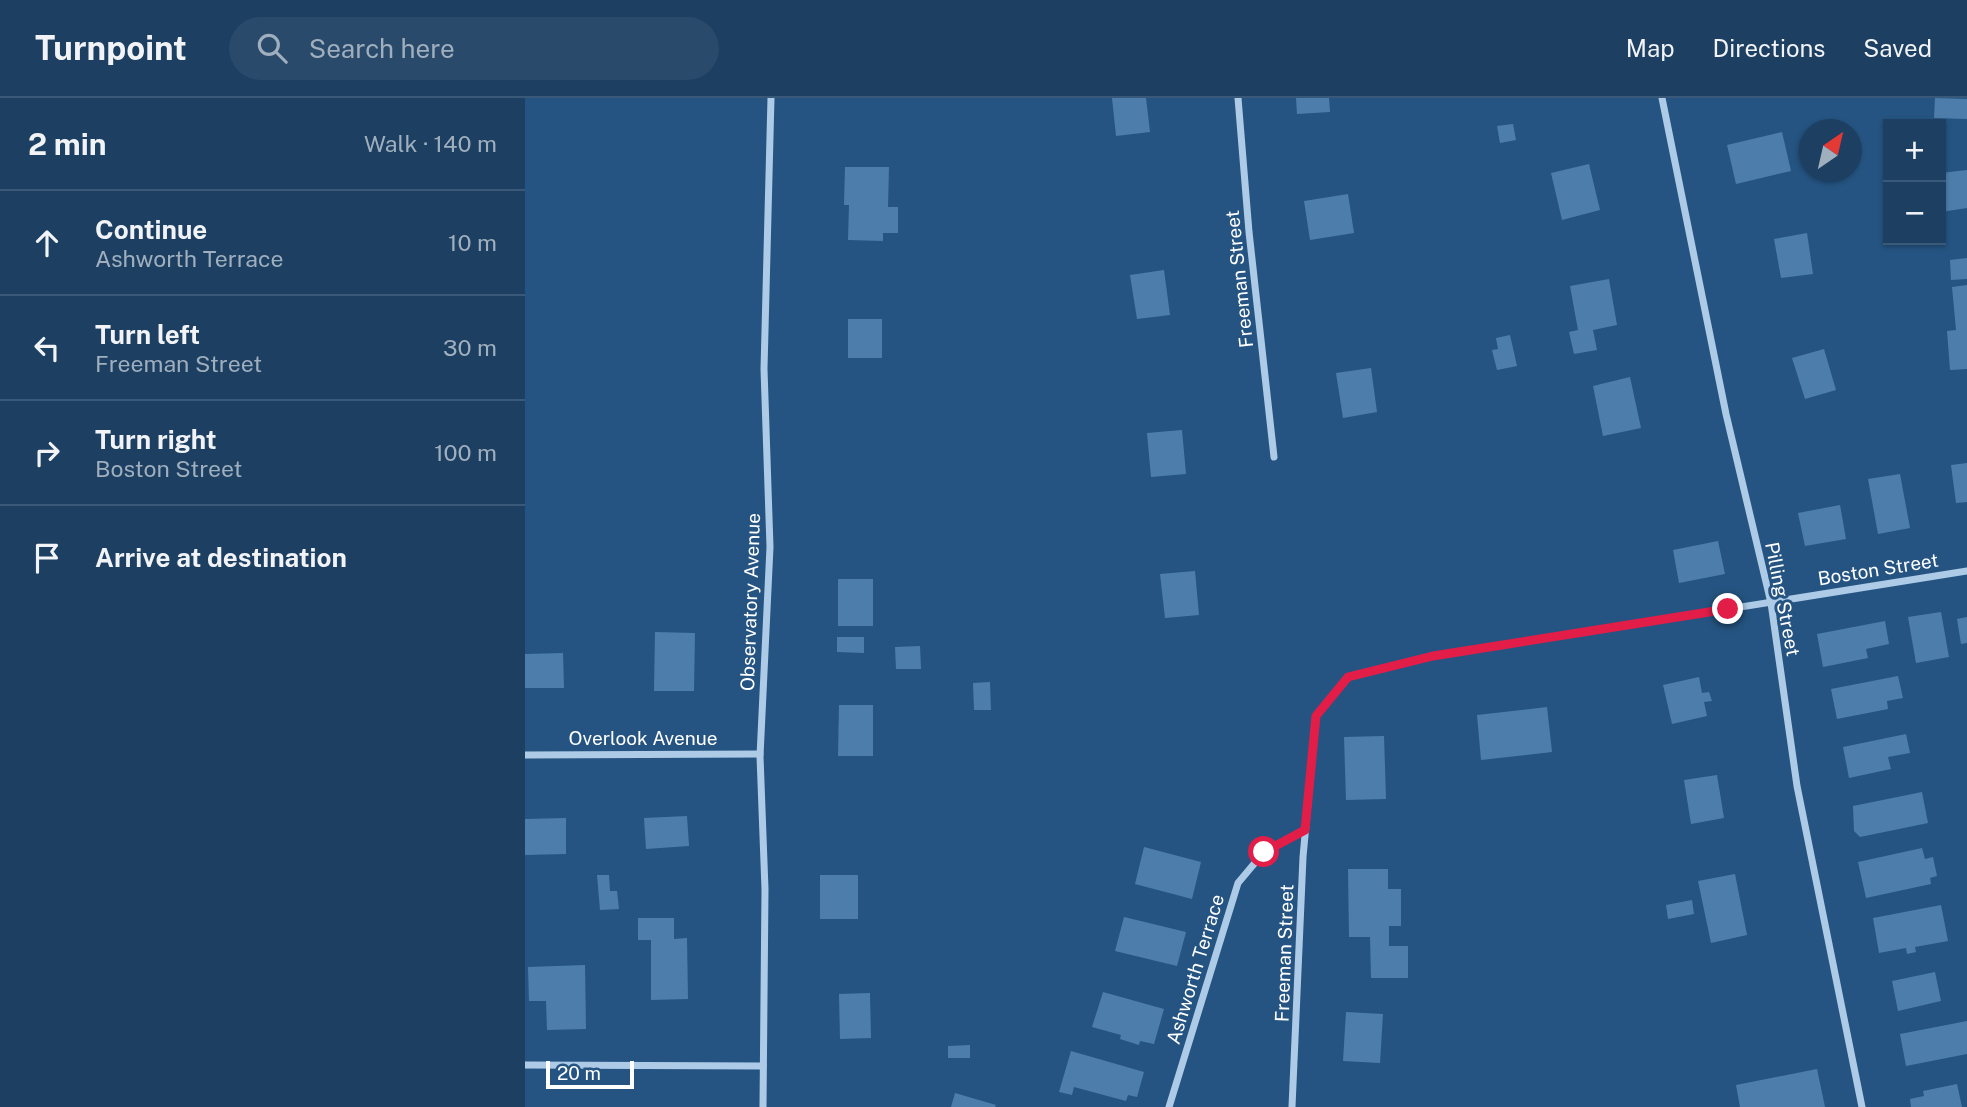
<!DOCTYPE html>
<html lang="en">
<head>
<meta charset="utf-8">
<style>
	:root { --surface:#1c3f62; --page:#294a6b; --text:#f1f3f6; --muted:#a0afbe; --line:#3a5877 }
	body { margin:0; font-family:"Public Sans",sans-serif; background:var(--page); color:var(--text) }
	.controls { position:absolute; right:21px; top:21px; display:grid; overflow:hidden; border-radius:0px; box-shadow:0 2px 5px #0004 }
	.controls button { width:63px; height:63px; display:grid; place-items:center; padding:0; border:0; border-bottom:2px solid var(--line); background:var(--surface); color:var(--text); font:35px sans-serif }
	.compass { position:absolute; left:1274px; top:21px; width:63px; height:63px; border-radius:50%; background:var(--surface); box-shadow:0 2px 5px #0004; rotate:34deg }
	.scale { position:absolute; left:21px; bottom:18px; width:88px; box-sizing:border-box; padding-left:7px; border:4px solid #fff; border-top:0; font-size:19px; line-height:24px; white-space:nowrap; color:#fff; -webkit-text-stroke:5px #255482; paint-order:stroke }
	.stop { position:absolute; width:21px; height:21px; margin:-16px; border:5px solid #e11d48; border-radius:50%; background:#fff }
	.stop.end { background:#e11d48; border-color:#fff; box-shadow:0 2px 7px #0008 }
	.list { margin:0; padding:0; list-style:none }
	h2 { display:flex; justify-content:space-between; align-items:center; height:91px; margin:0; padding:0 28px; font-size:30px }
	h2 small { font-size:23px; font-weight:400; color:var(--muted) }
	.list li { display:grid; grid-template-columns:46px 1fr auto; gap:21px; align-items:center; box-sizing:border-box; height:105px; padding:0 28px; border-top:2px solid var(--line) }
	.list b { display:block; font-size:26px; white-space:nowrap }
	.list p { margin:0; font-size:23px; white-space:nowrap; color:var(--muted) }
	.list em { font-size:23px; font-style:normal; color:var(--muted) }
	.icon { flex:none; width:38px; height:38px; fill:none; stroke:currentColor; stroke-width:2; stroke-linecap:round; stroke-linejoin:round }
	.map { position:relative; flex:none; width:1442px; height:1009px; overflow:hidden }
	header { display:flex; align-items:center; gap:42px; box-sizing:border-box; height:98px; padding:0 35px; background:var(--surface); border-bottom:2px solid var(--line) }
	header strong { font-size:33px }
	nav { display:flex; gap:38px; margin-inline-start:auto; font-size:24px }
	.search { width:490px; height:63px; background:var(--page); display:flex; align-items:center; gap:18px; box-sizing:border-box; padding:0 24px; border-radius:38px; color:var(--muted); font-size:26px }
	main { display:flex }
	aside { flex:1; background:var(--surface) }
	.map>svg:first-child { display:block }
	.building { fill:#4d7eab }
	.lines { fill:none; stroke-linecap:round; stroke-linejoin:round }
	.minor { stroke:#adcbe7; stroke-width:7 }
	.route { stroke:#e11d48; stroke-width:9 }
	.labels { text-anchor:middle; dominant-baseline:central; stroke-width:6; stroke-linejoin:round; paint-order:stroke }
	.street-label { font-size:19px; fill:#fff; stroke:#255482 }
</style>
</head>
<body>
<header>
<strong>Turnpoint</strong>
<div class="search"><svg class="icon" aria-label="search" viewBox="0 0 24 24"><circle cx="10" cy="10" r="6"/><path d="M15 15l6 6"/></svg>Search here</div>
<nav><a>Map</a><a>Directions</a><a>Saved</a></nav>
</header>
<main>
<aside>
<h2>2 min<small>Walk · 140 m</small></h2>
<ul class="list">
<li><svg class="icon" aria-label="ahead" viewBox="0 0 24 24"><path d="M12 20V5M6 11l6-6 6 6"/></svg><div><b>Continue</b><p>Ashworth Terrace</p></div><em>10 m</em></li>
<li><svg class="icon" aria-label="left" viewBox="0 0 24 24"><path d="M17 20v-9H6M10 6l-5 5 5 5"/></svg><div><b>Turn left</b><p>Freeman Street</p></div><em>30 m</em></li>
<li><svg class="icon" aria-label="right" viewBox="0 0 24 24"><path d="M7 20v-9h11M14 6l5 5-5 5"/></svg><div><b>Turn right</b><p>Boston Street</p></div><em>100 m</em></li>
<li><svg class="icon" aria-label="arrive" viewBox="0 0 24 24"><path d="M6 21V4h12l-3 4 3 4H6"/></svg><div><b>Arrive at destination</b></div></li>
</ul>
</aside>
<div class="map">
<svg width="1442" height="1009" viewBox="0 0 1442 1009">
	<rect width="100%" height="100%" fill="#255482"/>
	<g class="building">
		<path d="M 587,0 L 621,0 L 625,34 L 591,38 Z"/>
		<path d="M 771,0 L 804,0 L 805,14 L 772,16 Z"/>
		<path d="M 1410,0 L 1442,1 L 1442,21 L 1409,20 Z"/>
		<path d="M 988,26 L 991,42 L 975,45 L 972,28 Z"/>
		<path d="M 1257,34 L 1266,73 L 1211,86 L 1202,47 Z"/>
		<path d="M 1064,66 L 1075,112 L 1037,122 L 1026,75 Z"/>
		<path d="M 320,69 L 364,69 L 363,109 L 373,109 L 373,135 L 358,135 L 358,143 L 323,142 L 324,107 L 319,107 Z"/>
		<path d="M 1442,72 L 1442,110 L 1416,114 L 1416,75 Z"/>
		<path d="M 823,96 L 829,135 L 785,142 L 779,103 Z"/>
		<path d="M 1282,135 L 1288,176 L 1256,180 L 1249,141 Z"/>
		<path d="M 1442,160 L 1442,181 L 1426,182 L 1425,162 Z"/>
		<path d="M 639,172 L 645,217 L 612,221 L 605,177 Z"/>
		<path d="M 1084,181 L 1092,227 L 1068,232 L 1072,252 L 1049,256 L 1044,234 L 1053,232 L 1045,188 Z"/>
		<path d="M 1442,187 L 1442,271 L 1425,272 L 1422,233 L 1431,232 L 1427,189 Z"/>
		<rect x="323" y="221" width="34" height="39"/>
		<path d="M 985,237 L 992,268 L 972,272 L 967,252 L 973,251 L 971,240 Z"/>
		<path d="M 1299,251 L 1311,292 L 1280,301 L 1267,260 Z"/>
		<path d="M 846,270 L 852,314 L 818,320 L 811,275 Z"/>
		<path d="M 1105,279 L 1116,330 L 1078,338 L 1068,288 Z"/>
		<path d="M 657,332 L 661,376 L 626,379 L 622,335 Z"/>
		<path d="M 1442,365 L 1442,404 L 1431,405 L 1426,367 Z"/>
		<path d="M 1375,376 L 1385,430 L 1353,436 L 1343,381 Z"/>
		<path d="M 1315,407 L 1321,441 L 1280,448 L 1273,415 Z"/>
		<path d="M 1193,443 L 1200,476 L 1154,485 L 1148,452 Z"/>
		<path d="M 670,473 L 674,517 L 640,520 L 635,476 Z"/>
		<rect x="313" y="481" width="35" height="47"/>
		<path d="M 1416,514 L 1424,559 L 1391,565 L 1383,519 Z"/>
		<path d="M 1442,519 L 1442,545 L 1436,546 L 1432,521 Z"/>
		<path d="M 1360,523 L 1364,546 L 1341,551 L 1343,560 L 1298,569 L 1292,536 Z"/>
		<path d="M 130,534 L 170,535 L 169,593 L 129,593 Z"/>
		<path d="M 312,539 L 339,539 L 339,555 L 312,554 Z"/>
		<path d="M 395,548 L 396,571 L 371,571 L 370,549 Z"/>
		<path d="M 38,555 L 39,590 L 0,590 L 0,556 Z"/>
		<path d="M 1373,578 L 1378,600 L 1362,603 L 1363,611 L 1312,621 L 1306,591 Z"/>
		<path d="M 1174,579 L 1177,595 L 1184,594 L 1187,603 L 1179,604 L 1182,618 L 1147,626 L 1138,587 Z"/>
		<path d="M 465,584 L 466,612 L 449,612 L 448,585 Z"/>
		<path d="M 314,607 L 348,607 L 348,658 L 313,658 Z"/>
		<path d="M 1022,609 L 1027,654 L 956,662 L 952,617 Z"/>
		<path d="M 1381,636 L 1385,655 L 1363,659 L 1366,671 L 1324,680 L 1318,649 Z"/>
		<path d="M 859,638 L 861,701 L 821,702 L 819,639 Z"/>
		<path d="M 1192,677 L 1199,720 L 1166,726 L 1159,682 Z"/>
		<path d="M 1397,694 L 1403,725 L 1335,739 L 1329,733 L 1328,708 Z"/>
		<path d="M 162,718 L 164,748 L 121,751 L 119,720 Z"/>
		<path d="M 41,720 L 41,756 L 0,757 L 0,721 Z"/>
		<path d="M 619,749 L 676,764 L 667,801 L 610,786 Z"/>
		<path d="M 1397,750 L 1400,761 L 1408,759 L 1412,778 L 1405,780 L 1406,786 L 1341,800 L 1333,764 Z"/>
		<path d="M 823,771 L 863,771 L 863,791 L 876,791 L 876,828 L 864,828 L 864,848 L 883,848 L 883,880 L 846,880 L 845,839 L 824,839 Z"/>
		<path d="M 1210,776 L 1222,837 L 1186,845 L 1173,783 Z"/>
		<path d="M 72,777 L 84,777 L 85,793 L 92,793 L 94,811 L 75,812 Z"/>
		<rect x="295" y="777" width="38" height="44"/>
		<path d="M 1167,802 L 1169,816 L 1143,821 L 1141,807 Z"/>
		<path d="M 1416,807 L 1423,843 L 1390,849 L 1391,854 L 1382,856 L 1381,850 L 1354,855 L 1348,820 Z"/>
		<path d="M 599,819 L 661,834 L 652,868 L 590,853 Z"/>
		<path d="M 113,820 L 149,820 L 149,841 L 162,840 L 163,901 L 126,902 L 126,842 L 113,842 Z"/>
		<path d="M 60,867 L 61,931 L 22,932 L 21,903 L 4,903 L 3,869 Z"/>
		<path d="M 1410,874 L 1416,903 L 1373,913 L 1367,883 Z"/>
		<path d="M 578,894 L 639,911 L 629,946 L 615,943 L 614,947 L 595,941 L 596,937 L 567,929 Z"/>
		<path d="M 345,895 L 346,940 L 315,941 L 314,896 Z"/>
		<path d="M 821,914 L 858,916 L 855,965 L 818,963 Z"/>
		<path d="M 1442,923 L 1442,956 L 1381,968 L 1375,936 Z"/>
		<path d="M 445,947 L 445,960 L 423,960 L 423,948 Z"/>
		<path d="M 546,953 L 619,974 L 612,999 L 603,997 L 601,1003 L 549,989 L 547,997 L 534,994 Z"/>
		<path d="M 1292,971 L 1300,1009 L 1215,1009 L 1211,987 Z"/>
		<path d="M 1432,986 L 1437,1009 L 1386,1009 L 1385,1001 L 1399,998 L 1398,993 Z"/>
		<path d="M 430,995 L 471,1007 L 470,1009 L 426,1009 Z"/>
	</g>
	<g class="lines">
		<g class="minor">
			<path d="M 713,0 L 724,134 L 749,359"/>
			<path d="M 1137,0 L 1201,316 L 1246,505 L 1272,688 L 1337,1009"/>
			<path d="M 0,657 L 235,656"/>
			<path d="M 0,967 L 238,968"/>
			<path d="M 238,1009 L 240,791 L 235,658 L 245,449 L 239,271 L 246,0"/>
			<path d="M 644,1009 L 713,785 L 739,754 L 780,732"/>
			<path d="M 767,1009 L 778,759 L 791,618 L 823,579 L 908,558 L 1442,473"/>
		</g>
	</g>
	<g class="lines">
		<path class="route" d="M 739,754 L 780,732 L 791,618 L 823,579 L 908,558 L 1203,511"/>
	</g>
	<g class="labels">
		<g class="street-label">
			<text transform="translate(714 181) rotate(-96)">Freeman Street</text>
			<text transform="translate(1353 471) rotate(-9)">Boston Street</text>
			<text transform="translate(1258 501) rotate(79)">Pilling Street</text>
			<text transform="translate(225 504) rotate(-88)">Observatory Avenue</text>
			<text x="118" y="640">Overlook Avenue</text>
			<text transform="translate(759 855) rotate(-88)">Freeman Street</text>
			<text transform="translate(670 871) rotate(-73)">Ashworth Terrace</text>
		</g>
	</g>
</svg>
<div class="controls">
<button>+</button>
<button>−</button>
</div>
<svg class="compass" viewBox="-18 -18 36 36"><path d="M0-13l5 13h-10z" fill="#e53935"/><path d="M0 13l5-13h-10z" fill="#a0afbe"/></svg>
<div class="scale">20 m</div>
<div class="stop" style="left:739px;top:754px"></div>
<div class="stop end" style="left:1203px;top:511px"></div>
</div>
</main>
</body>
</html>
